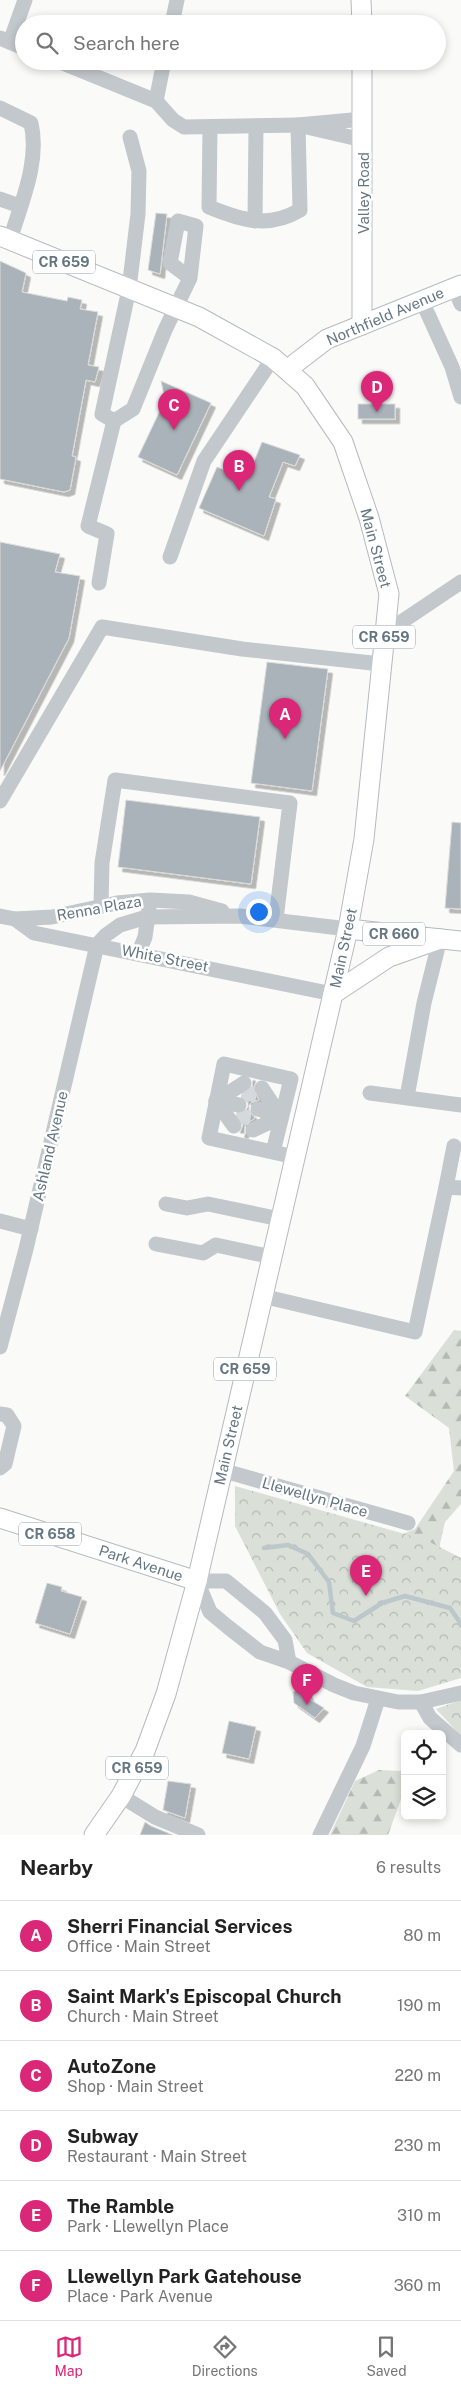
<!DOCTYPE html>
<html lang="en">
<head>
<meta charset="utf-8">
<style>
	:root { --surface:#fff; --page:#f2f2f2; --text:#222; --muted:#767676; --line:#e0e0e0; --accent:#db2777 }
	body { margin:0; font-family:"Public Sans",sans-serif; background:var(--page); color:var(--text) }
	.controls { position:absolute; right:15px; bottom:15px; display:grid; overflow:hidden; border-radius:8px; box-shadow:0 2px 8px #0003 }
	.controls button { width:45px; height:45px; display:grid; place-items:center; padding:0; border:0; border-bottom:1px solid var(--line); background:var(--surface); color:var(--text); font:25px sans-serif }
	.you { position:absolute; left:258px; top:911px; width:18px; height:18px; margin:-12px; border:4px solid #fff; border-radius:50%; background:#1a73e8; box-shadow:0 0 0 8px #1a73e833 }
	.badge { display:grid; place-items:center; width:32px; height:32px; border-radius:50%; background:var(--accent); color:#fff; font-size:16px; font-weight:700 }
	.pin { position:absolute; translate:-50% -41px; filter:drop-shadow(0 1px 2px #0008) }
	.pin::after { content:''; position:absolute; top:26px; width:18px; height:15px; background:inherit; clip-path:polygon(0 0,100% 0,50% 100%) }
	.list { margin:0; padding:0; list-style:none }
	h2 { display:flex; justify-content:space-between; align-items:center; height:65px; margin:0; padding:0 20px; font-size:21px }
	h2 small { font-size:16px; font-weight:400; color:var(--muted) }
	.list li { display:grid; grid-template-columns:32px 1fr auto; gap:15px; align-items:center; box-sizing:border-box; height:70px; padding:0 20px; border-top:1px solid var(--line) }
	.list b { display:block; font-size:19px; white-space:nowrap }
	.list p { margin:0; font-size:16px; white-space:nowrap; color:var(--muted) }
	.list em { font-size:16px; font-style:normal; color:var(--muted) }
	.icon { flex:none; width:28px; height:28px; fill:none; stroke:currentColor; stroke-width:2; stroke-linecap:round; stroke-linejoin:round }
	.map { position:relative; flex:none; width:461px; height:1835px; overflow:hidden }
	.search { position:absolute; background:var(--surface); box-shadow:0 2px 8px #0003; left:15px; right:15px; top:15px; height:55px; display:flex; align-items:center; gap:12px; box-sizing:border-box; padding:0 18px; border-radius:28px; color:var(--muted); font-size:19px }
	.sheet { height:485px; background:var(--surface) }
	nav { display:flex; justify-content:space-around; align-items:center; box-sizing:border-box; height:70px; border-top:1px solid var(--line); background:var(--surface); font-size:14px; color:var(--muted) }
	nav a { display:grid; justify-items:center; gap:2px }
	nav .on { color:var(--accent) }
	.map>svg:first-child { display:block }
	.forest { fill:url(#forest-firs) }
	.park { fill:url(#park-crowns) }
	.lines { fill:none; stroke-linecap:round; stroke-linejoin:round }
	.stream { stroke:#bbc7cb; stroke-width:4.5 }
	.building { fill:#aab3b9; stroke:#dcdcda; filter:url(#shadow) }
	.minor-tunnel { stroke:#d5d9db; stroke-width:15; stroke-dasharray:15 8; stroke-linecap:butt }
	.major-casing { stroke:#b5babe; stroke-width:21 }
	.minor { stroke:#c3c8cc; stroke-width:15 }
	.major { stroke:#fff; stroke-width:19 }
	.labels { text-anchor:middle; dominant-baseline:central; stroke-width:5; stroke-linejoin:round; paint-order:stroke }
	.shield { fill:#fff; stroke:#939fa8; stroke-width:1 }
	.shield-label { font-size:14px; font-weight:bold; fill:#657683 }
	.street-label { font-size:15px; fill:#657683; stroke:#fff }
</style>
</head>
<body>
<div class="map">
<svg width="461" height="1835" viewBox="0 0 461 1835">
	<defs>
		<pattern id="forest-firs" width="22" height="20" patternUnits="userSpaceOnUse" patternTransform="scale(1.25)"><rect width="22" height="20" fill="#dadfd7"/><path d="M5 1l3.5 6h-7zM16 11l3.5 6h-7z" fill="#b4b9b4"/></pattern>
		<pattern id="park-crowns" width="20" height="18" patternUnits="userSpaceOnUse" patternTransform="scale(1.25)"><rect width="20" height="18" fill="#dadfd7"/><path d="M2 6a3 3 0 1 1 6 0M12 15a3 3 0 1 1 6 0" fill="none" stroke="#b4b9b4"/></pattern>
		<filter id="shadow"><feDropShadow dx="4.5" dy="4.5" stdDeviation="0" flood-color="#0004"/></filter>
	</defs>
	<rect width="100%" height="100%" fill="#fafaf8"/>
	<g class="forest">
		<path d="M 454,1330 L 461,1331 L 461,1504 L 445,1522 L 440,1544 L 440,1579 L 369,1547 L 415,1529 L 454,1471 L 449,1428 L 405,1396 Z"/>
		<path d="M 379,1770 L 401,1771 L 405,1775 L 405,1788 L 388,1835 L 330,1835 L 355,1781 Z"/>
	</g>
	<g class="park">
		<path d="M 235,1486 L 426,1540 L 461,1558 L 461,1678 L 418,1691 L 367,1687 L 307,1653 L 280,1614 L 235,1526 Z"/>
		<path d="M 461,1700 L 461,1736 L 436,1709 Z"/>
	</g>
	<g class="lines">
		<path class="stream" d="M 264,1548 L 288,1545 L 308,1554 L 329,1582 L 333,1613 L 354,1621 L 382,1603 L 405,1596 L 450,1608 L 461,1624"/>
	</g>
	<g class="building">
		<path d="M 156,213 L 167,214 L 160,274 L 148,270 Z"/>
		<path d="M 0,261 L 26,273 L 22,292 L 67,301 L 68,297 L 82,300 L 80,309 L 98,312 L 88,365 L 99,367 L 95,382 L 86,380 L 72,456 L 76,457 L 70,490 L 64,492 L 0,479 Z"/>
		<path d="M 161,381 L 211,403 L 177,475 L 138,457 L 165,400 Z"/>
		<rect x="358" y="404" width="37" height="15"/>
		<path d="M 262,442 L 300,455 L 295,466 L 283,462 L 269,497 L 276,499 L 264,536 L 199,508 L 217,467 L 247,479 Z"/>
		<path d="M 0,542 L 60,554 L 55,572 L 80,576 L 69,638 L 0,771 Z"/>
		<path d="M 267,662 L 328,669 L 312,791 L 251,783 Z"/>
		<path d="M 126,800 L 260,817 L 251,884 L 118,867 Z"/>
		<path d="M 452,822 L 461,823 L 461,909 L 445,908 Z"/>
		<path d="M 253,1080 L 256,1081 L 253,1089 L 259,1100 L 252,1102 L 249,1105 L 249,1111 L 255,1118 L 245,1125 L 244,1134 L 240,1133 L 243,1125 L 237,1114 L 243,1114 L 248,1107 L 248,1101 L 241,1096 L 252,1088 Z"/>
		<path d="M 47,1583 L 62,1587 L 61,1591 L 82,1597 L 70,1634 L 35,1623 Z"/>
		<path d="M 297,1690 L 306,1691 L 311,1700 L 324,1708 L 315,1718 L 294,1703 L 293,1692 Z"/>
		<path d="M 229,1721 L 256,1727 L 249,1759 L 222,1753 Z"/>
		<path d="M 168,1781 L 191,1784 L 185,1818 L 163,1810 Z"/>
		<path d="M 145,1822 L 151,1826 L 173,1835 L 140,1835 Z"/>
	</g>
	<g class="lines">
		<g class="minor-tunnel">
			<path d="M 242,1092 L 260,1096"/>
			<path d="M 236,1115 L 255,1119"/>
		</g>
		<defs>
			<g id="major">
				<path d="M 361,0 L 362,24"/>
				<path d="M 362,61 L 362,325"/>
				<path d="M 0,236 L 199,317 L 273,358 L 305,386 L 343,442 L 369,518 L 389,594 L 364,839 L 348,929 L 197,1581 L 166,1694 L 145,1751 L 121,1796 L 94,1835"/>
				<path d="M 288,369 L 327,339 L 461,285"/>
				<path d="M 348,929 L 461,941"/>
				<path d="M 333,994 L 389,957 L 440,939"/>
				<path d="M 0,1518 L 197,1581"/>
			</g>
		</defs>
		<use href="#major" class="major-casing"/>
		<g class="minor">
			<path d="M 172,24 L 177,0"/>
			<path d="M 0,38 L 24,48"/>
			<path d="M 10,42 L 25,0"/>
			<path d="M 58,61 L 156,101 L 173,120 L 184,127 L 298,125 L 300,210 C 268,229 241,220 209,207 L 210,128"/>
			<path d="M 156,101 L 164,61"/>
			<path d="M 0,108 L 31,123 C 40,162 21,203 10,240"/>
			<path d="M 130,137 L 139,171 L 138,214 L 129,289 L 102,414 L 114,421 L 133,409 L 165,330 L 190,278 L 196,226 L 178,221 L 170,263 L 190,278"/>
			<path d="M 363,140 L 298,125 L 363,119"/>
			<path d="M 0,199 L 20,206"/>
			<path d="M 255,221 L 256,126"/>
			<path d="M 454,287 L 461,304"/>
			<path d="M 422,301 L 452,367 L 461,397"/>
			<path d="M 170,557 L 204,461 L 273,358"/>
			<path d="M 99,583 L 107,534 L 88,526 L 114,421"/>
			<path d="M 385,633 L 461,582"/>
			<path d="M 0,801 L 102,627 L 242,649 L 381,664"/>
			<path d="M 101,906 L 102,863 L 115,780 L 290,803 L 276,919"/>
			<path d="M 0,916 L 15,919 L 34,933 L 333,994"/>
			<path d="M 15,919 L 52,917 L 117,903 L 150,900 L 189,902 L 222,911"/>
			<path d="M 139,952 L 145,937 L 149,909"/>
			<path d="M 262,1088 L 281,1117"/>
			<path d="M 370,1093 L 461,1105"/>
			<path d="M 407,1097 L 424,1003 L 440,939"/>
			<path d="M 216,1101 L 244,1083"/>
			<path d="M 216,1101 L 234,1126"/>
			<path d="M 216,1101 L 239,1105"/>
			<path d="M 258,1109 L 281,1117"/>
			<path d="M 253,1130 L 281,1117"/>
			<path d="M 273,1152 L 291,1079 L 224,1064 L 209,1138 L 295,1157"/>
			<path d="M 446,1187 L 454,1146"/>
			<path d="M 166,1204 L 187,1208 L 208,1204 L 280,1219"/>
			<path d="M 0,1221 L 31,1229"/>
			<path d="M 156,1244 L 203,1253 L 216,1245 L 272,1257"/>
			<path d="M 262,1296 L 415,1332 L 446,1187 L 461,1188"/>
			<path d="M 0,1347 L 26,1249 L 97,945 L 106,935 L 120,925 L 147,917 L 240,916 L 348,929"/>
			<path d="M 0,1414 L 7,1415 L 14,1426 L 5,1464 L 0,1468"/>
			<path d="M 221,1470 L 408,1523"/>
			<path d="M 289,1662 L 285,1640 L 265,1613 L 226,1581 L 197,1581 L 210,1612 L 228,1627 L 260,1652 L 289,1662 L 334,1685 L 354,1693 L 398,1702 L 421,1702 L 461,1693"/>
			<path d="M 421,1702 L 430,1718 L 461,1745"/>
			<path d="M 121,1796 L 155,1817 L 198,1835"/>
			<path d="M 320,1835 L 363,1746 L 378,1699"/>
		</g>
		<use href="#major" class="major"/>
	</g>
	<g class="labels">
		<g class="shield">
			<rect x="33" y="250.5" width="62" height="23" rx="4"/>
			<rect x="353" y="625.5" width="62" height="23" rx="4"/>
			<rect x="363" y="922.5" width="62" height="23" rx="4"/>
			<rect x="214" y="1357.5" width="62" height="23" rx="4"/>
			<rect x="19" y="1522.5" width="62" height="23" rx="4"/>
			<rect x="106" y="1756.5" width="62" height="23" rx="4"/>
		</g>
		<g class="shield-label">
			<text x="64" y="262">CR 659</text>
			<text x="384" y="637">CR 659</text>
			<text x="394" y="934">CR 660</text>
			<text x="245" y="1369">CR 659</text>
			<text x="50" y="1534">CR 658</text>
			<text x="137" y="1768">CR 659</text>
		</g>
		<g class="street-label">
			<text transform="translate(363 193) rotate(-90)">Valley Road</text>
			<text transform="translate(385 316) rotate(-23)">Northfield Avenue</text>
			<text transform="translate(376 548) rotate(75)">Main Street</text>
			<text transform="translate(99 908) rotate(-10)">Renna Plaza</text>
			<text transform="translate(343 948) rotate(-78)">Main Street</text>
			<text transform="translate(165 958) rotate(11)">White Street</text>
			<text transform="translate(50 1146) rotate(-77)">Ashland Avenue</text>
			<text transform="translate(228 1445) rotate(-77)">Main Street</text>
			<text transform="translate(315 1497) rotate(16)">Llewellyn Place</text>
			<text transform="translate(141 1563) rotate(18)">Park Avenue</text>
		</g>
	</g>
</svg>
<div class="controls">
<button><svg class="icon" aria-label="locate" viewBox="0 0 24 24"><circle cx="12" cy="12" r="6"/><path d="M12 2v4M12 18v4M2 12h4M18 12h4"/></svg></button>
<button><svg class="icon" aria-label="layers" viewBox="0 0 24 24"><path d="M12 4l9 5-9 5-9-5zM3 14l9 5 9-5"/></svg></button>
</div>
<div class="you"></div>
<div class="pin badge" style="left:285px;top:739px">A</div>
<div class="pin badge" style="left:239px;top:491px">B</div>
<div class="pin badge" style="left:174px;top:430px">C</div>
<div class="pin badge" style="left:377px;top:412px">D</div>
<div class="pin badge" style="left:366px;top:1596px">E</div>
<div class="pin badge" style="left:307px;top:1705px">F</div>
<div class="search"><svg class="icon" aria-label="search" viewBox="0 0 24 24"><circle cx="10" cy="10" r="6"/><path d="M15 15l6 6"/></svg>Search here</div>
</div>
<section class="sheet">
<h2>Nearby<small>6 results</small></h2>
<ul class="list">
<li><span class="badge">A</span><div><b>Sherri Financial Services</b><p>Office · Main Street</p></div><em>80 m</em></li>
<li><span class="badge">B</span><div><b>Saint Mark's Episcopal Church</b><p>Church · Main Street</p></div><em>190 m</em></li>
<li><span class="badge">C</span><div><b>AutoZone</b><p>Shop · Main Street</p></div><em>220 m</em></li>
<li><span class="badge">D</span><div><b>Subway</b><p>Restaurant · Main Street</p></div><em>230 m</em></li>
<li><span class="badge">E</span><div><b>The Ramble</b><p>Park · Llewellyn Place</p></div><em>310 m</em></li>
<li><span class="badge">F</span><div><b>Llewellyn Park Gatehouse</b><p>Place · Park Avenue</p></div><em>360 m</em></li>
</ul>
</section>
<nav>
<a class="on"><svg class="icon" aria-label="map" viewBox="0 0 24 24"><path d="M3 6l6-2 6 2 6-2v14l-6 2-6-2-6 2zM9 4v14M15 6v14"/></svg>Map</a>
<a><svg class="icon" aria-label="directions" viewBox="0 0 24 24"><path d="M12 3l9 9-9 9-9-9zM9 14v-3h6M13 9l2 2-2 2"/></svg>Directions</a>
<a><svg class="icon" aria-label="saved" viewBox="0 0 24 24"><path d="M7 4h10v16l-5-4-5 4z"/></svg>Saved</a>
</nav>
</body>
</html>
